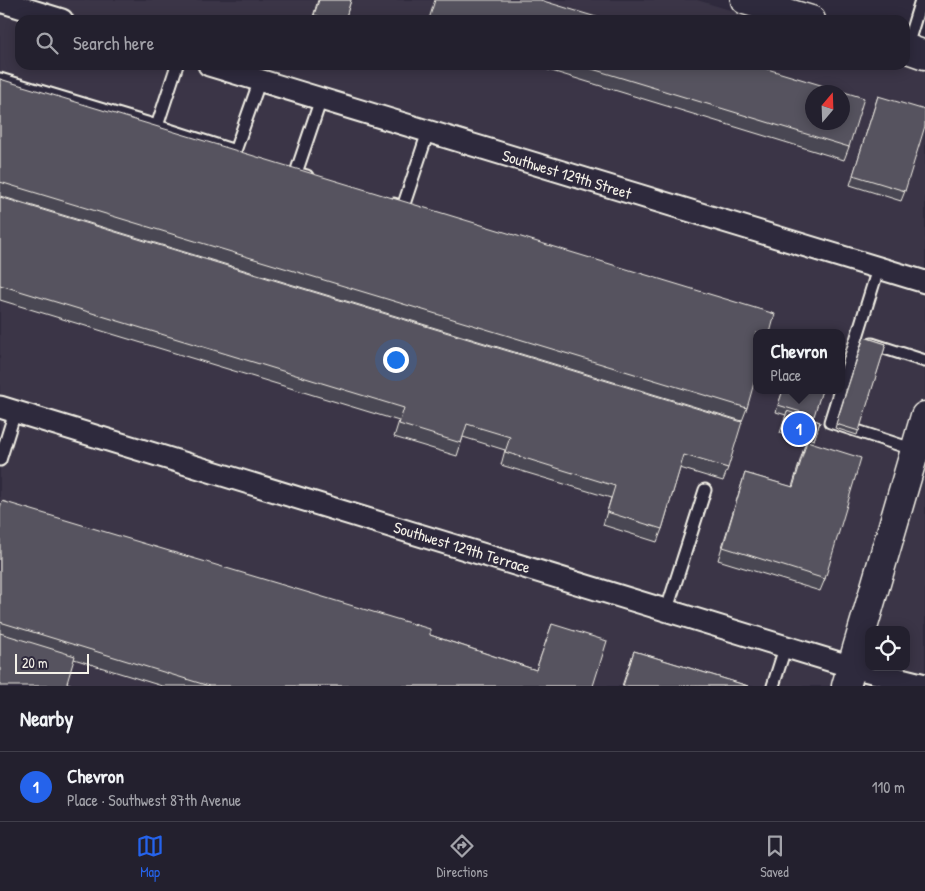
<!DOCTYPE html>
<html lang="en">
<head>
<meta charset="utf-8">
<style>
	:root { --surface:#23202e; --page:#2f2d3a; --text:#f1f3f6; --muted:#a3a3aa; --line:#403e4a; --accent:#2563eb }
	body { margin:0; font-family:"Patrick Hand",sans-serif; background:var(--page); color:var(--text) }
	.controls { position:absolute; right:15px; bottom:15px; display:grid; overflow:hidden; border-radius:10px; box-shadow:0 2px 12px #0003 }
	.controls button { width:45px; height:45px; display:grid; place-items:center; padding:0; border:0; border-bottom:1px solid var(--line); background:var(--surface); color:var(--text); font:25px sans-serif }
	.compass { position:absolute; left:805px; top:85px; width:45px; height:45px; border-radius:50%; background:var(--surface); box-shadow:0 2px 12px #0003; rotate:19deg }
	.scale { position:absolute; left:15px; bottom:12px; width:74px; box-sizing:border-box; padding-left:5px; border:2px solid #f4f1e8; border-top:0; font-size:14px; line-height:18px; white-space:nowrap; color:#f4f1e8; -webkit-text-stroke:4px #2f2a3d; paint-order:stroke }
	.you { position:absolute; left:395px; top:359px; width:18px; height:18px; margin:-12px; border:4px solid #fff; border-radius:50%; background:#1a73e8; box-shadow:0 0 0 8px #1a73e833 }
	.badge { display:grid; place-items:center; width:32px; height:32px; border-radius:50%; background:var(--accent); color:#fff; font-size:16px; font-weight:700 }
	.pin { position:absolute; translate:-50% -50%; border:2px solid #fff; box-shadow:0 1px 5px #0006 }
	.popup { position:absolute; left:753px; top:329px; width:92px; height:65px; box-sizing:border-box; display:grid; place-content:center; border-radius:10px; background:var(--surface); filter:drop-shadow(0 1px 4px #0005); font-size:16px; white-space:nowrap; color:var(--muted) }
	.popup b { font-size:19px; color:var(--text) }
	.popup::after { content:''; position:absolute; left:50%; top:100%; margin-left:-10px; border:10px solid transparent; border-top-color:var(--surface) }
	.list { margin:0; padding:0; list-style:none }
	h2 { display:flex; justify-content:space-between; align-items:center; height:65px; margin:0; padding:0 20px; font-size:21px }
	h2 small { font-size:16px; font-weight:400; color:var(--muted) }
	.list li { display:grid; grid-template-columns:32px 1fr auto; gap:15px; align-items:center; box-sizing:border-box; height:70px; padding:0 20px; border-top:1px solid var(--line) }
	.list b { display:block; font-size:19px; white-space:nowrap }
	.list p { margin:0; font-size:16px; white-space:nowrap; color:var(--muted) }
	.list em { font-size:16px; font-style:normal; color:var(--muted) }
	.icon { flex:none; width:28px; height:28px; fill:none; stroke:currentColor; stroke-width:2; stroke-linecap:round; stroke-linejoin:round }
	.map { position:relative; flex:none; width:925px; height:686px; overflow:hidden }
	.search { position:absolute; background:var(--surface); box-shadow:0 2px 12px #0003; left:15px; right:15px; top:15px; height:55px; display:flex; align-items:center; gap:12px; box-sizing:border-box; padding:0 18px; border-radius:15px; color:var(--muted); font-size:19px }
	.sheet { height:135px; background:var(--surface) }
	nav { display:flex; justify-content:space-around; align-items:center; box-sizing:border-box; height:70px; border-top:1px solid var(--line); background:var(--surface); font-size:14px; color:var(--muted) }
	nav a { display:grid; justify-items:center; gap:2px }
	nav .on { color:var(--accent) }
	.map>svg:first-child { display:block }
	.built { fill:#3b3647; fill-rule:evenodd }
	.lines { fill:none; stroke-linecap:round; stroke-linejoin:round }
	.service-casing { stroke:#f4f1e8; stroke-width:15 }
	.minor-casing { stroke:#f4f1e8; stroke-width:25 }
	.tertiary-casing { stroke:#f4f1e8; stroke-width:31 }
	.secondary-casing { stroke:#f4f1e8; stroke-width:31 }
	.service { stroke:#2f2a3d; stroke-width:11 }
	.minor { stroke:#2f2a3d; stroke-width:21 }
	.tertiary { stroke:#2f2a3d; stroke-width:28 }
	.secondary { stroke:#2f2a3d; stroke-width:28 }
	.wall { fill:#4a4752; stroke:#f4f1e8 }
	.building { fill:#56525f; stroke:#f4f1e8; fill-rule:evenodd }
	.labels { text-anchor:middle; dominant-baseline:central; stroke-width:4.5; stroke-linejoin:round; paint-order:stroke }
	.street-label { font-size:16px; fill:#f4f1e8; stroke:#2f2a3d }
</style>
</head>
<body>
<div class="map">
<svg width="925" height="686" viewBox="0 0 925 686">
	<rect width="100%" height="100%" fill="#2f2a3d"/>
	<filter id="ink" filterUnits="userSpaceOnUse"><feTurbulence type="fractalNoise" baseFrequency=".02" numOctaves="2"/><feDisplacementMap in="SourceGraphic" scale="10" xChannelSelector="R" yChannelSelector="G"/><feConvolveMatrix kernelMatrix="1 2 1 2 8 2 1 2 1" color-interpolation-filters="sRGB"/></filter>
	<g filter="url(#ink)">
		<path class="built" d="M 0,0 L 697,0 L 763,20 L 20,20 L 20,65 L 905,65 L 905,63 L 925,69 L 925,686 L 0,686 ZM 812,92 L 842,92 L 842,122 L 812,122 ZM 756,333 L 842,333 L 842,390 L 756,390 ZM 869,630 L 906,630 L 906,667 L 869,667 Z"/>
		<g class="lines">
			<defs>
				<g id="service">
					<path d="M 906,49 L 921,0"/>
					<path d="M 177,65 L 157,126 L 235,151 L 260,80"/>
					<path d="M 0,79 L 157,126"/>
					<path d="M 307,176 L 296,173 L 321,99"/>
					<path d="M 394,204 L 403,207 L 428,132"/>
					<path d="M 872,344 L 925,361"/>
					<path d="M 842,385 L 878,269"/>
					<path d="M 840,390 L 830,422 L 915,450"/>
					<path d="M 0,460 L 15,412"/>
					<path d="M 667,609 L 705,490"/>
					<path d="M 773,686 L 786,645"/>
				</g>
				<g id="minor">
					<path d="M 0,1 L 62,20"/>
					<path d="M 209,65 L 925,282"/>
					<path d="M 0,407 L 852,667 L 925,685"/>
				</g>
				<g id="tertiary">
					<path d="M 745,0 L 811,20"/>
					<path d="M 905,48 L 925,55"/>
				</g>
				<path id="secondary" d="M 846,686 L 925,416"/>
			</defs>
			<use href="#service" class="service-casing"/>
			<use href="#minor" class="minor-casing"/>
			<use href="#tertiary" class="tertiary-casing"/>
			<use href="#secondary" class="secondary-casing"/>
			<use href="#service" class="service"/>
			<use href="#minor" class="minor"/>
			<use href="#tertiary" class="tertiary"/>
			<use href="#secondary" class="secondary"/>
		</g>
		<g class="wall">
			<path d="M 318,0 L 351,0 L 345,20 L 312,20 Z"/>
			<path d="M 532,65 L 754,65 L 849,147 L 844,160 Z"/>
			<path d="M 0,79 L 747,408 L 742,421 L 0,196 Z"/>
			<path d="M 878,96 L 905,191 L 901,201 L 850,185 Z"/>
			<path d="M 0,197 L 728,468 L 723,481 L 680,468 L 662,529 L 657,542 L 603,525 L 611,498 L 501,465 L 505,450 L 463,437 L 457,456 L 394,437 L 399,421 L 0,300 Z"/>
			<path d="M 864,337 L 886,344 L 857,435 L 835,428 Z"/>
			<path d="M 783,390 L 822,390 L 812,419 L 820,422 L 813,443 L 825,579 L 820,591 L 718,560 L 741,486 L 745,473 L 792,487 L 806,441 L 780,433 L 786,415 L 776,412 Z"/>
			<path d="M 0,506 L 430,635 L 536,670 L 552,624 L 593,686 L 162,686 L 74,659 L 0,686 Z"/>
			<path d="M 634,651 L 748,686 L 622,686 Z"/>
		</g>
		<g class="building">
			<path d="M 319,0 L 351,0 L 345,20 L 332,20 L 314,15 Z"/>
			<path d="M 435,0 L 540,0 L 606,20 L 431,20 L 429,19 Z"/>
			<path d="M 579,65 L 754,65 L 864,98 L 849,147 ZM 812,92 L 842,92 L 842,122 L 812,122 Z"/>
			<path d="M 0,79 L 775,314 L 770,333 L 756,333 L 756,376 L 747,408 L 0,182 Z"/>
			<path d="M 878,96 L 925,110 L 925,126 L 905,191 L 853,175 Z"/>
			<path d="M 0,197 L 742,422 L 728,468 L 684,455 L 662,529 L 607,512 L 615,486 L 505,452 L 510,437 L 467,424 L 461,443 L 399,424 L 404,408 L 0,285 Z"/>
			<path d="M 864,337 L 886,344 L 859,431 L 836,424 Z"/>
			<path d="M 783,390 L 822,390 L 814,416 L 778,405 Z"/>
			<path d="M 787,411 L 820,422 L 814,440 L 782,429 Z"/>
			<path d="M 807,441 L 861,458 L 825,579 L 723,547 L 745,473 L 793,487 Z"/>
			<path d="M 2,501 L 430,629 L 430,635 L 536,670 L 552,624 L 607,641 L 593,686 L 209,686 L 0,622 L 0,508 Z"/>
			<path d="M 0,633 L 75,656 L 67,683 L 76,686 L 0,686 Z"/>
			<path d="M 634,651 L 748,686 L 623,686 Z"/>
		</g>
	</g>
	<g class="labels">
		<g class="street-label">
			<text transform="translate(567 174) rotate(17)">Southwest 129th Street</text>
			<text transform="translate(462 547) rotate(17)">Southwest 129th Terrace</text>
		</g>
	</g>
</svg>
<div class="controls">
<button><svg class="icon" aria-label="locate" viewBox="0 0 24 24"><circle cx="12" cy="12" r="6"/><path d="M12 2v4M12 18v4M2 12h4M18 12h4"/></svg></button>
</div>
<svg class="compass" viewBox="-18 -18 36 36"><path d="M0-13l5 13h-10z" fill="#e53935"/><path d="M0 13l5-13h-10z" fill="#a3a3aa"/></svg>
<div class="scale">20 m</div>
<div class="you"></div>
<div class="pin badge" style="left:799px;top:429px">1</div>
<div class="popup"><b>Chevron</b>Place</div>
<div class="search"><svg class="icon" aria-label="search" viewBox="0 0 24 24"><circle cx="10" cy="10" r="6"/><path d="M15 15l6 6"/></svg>Search here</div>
</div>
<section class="sheet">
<h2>Nearby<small></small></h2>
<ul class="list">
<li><span class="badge">1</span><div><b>Chevron</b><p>Place · Southwest 87th Avenue</p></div><em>110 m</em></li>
</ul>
</section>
<nav>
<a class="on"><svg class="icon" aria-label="map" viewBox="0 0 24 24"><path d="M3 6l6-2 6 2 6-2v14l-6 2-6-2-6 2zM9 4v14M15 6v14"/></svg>Map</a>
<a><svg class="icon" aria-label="directions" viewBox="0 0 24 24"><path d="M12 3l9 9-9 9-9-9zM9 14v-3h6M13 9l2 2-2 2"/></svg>Directions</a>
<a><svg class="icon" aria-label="saved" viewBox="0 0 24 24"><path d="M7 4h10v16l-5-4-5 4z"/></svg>Saved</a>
</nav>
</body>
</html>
